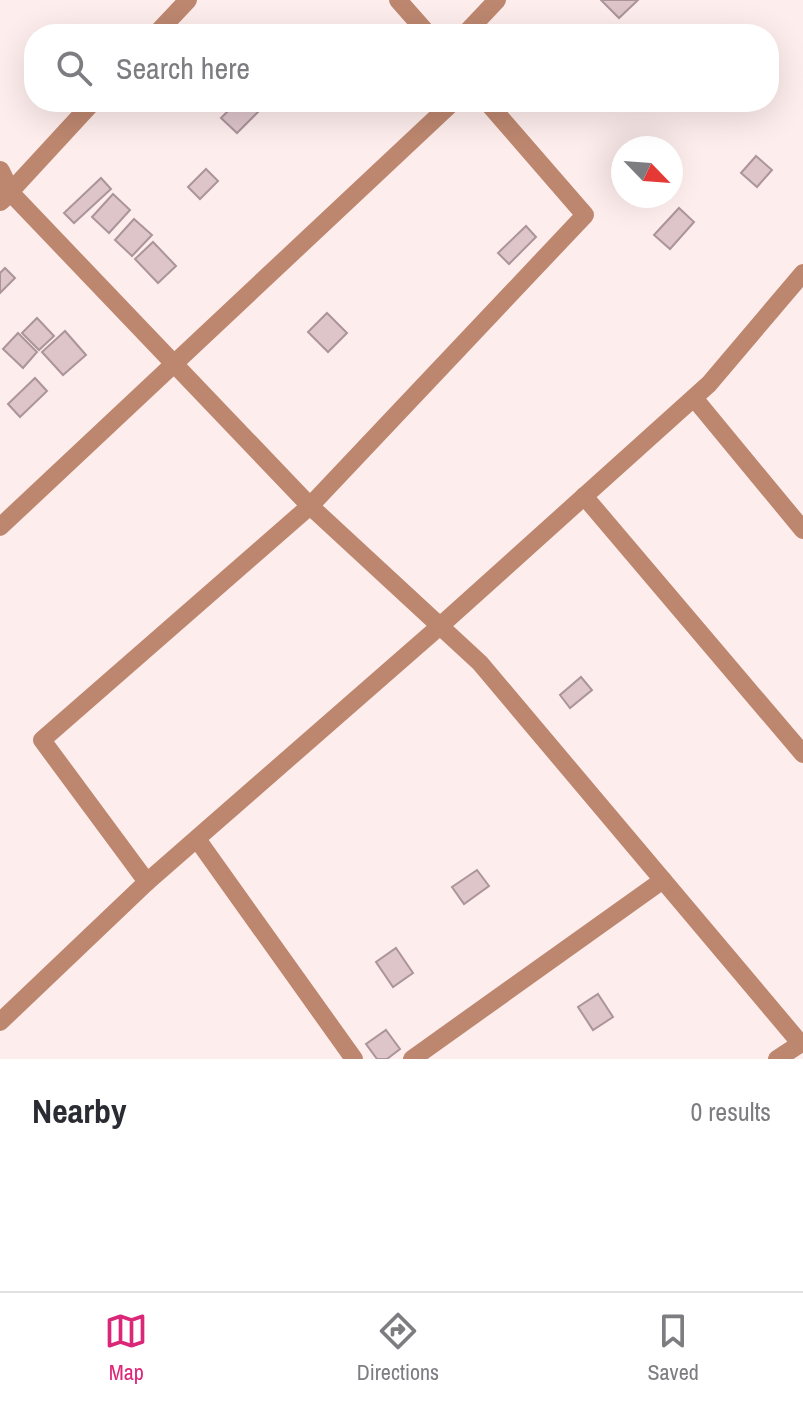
<!DOCTYPE html>
<html lang="en">
<head>
<meta charset="utf-8">
<style>
	:root { --surface:#fff; --page:#f2f2f3; --text:#2b2b33; --muted:#7c7c81; --line:#e1e1e2; --accent:#db2777 }
	body { margin:0; font-family:"Archivo Narrow",sans-serif; background:var(--page); color:var(--text) }
	.compass { position:absolute; left:611px; top:136px; width:72px; height:72px; border-radius:50%; background:var(--surface); box-shadow:0 8px 32px #0002; rotate:115deg }
	.list { margin:0; padding:0; list-style:none }
	h2 { display:flex; justify-content:space-between; align-items:center; height:104px; margin:0; padding:0 32px; font-size:34px }
	h2 small { font-size:26px; font-weight:400; color:var(--muted) }
	.icon { flex:none; width:44px; height:44px; fill:none; stroke:currentColor; stroke-width:2; stroke-linecap:round; stroke-linejoin:round }
	.map { position:relative; flex:none; width:803px; height:1059px; overflow:hidden }
	.search { position:absolute; background:var(--surface); box-shadow:0 8px 32px #0002; left:24px; right:24px; top:24px; height:88px; display:flex; align-items:center; gap:20px; box-sizing:border-box; padding:0 28px; border-radius:32px; color:var(--muted); font-size:30px }
	.sheet { height:232px; background:var(--surface) }
	nav { display:flex; justify-content:space-around; align-items:center; box-sizing:border-box; height:112px; border-top:2px solid var(--line); background:var(--surface); font-size:22px; color:var(--muted) }
	nav a { display:grid; justify-items:center; gap:4px }
	nav .on { color:var(--accent) }
	.map>svg:first-child { display:block }
	.building { fill:#ddc5ca; stroke:#ab949a; stroke-width:2 }
	.lines { fill:none; stroke-linecap:round; stroke-linejoin:round }
	.minor { stroke:#bd876f; stroke-width:18 }
	.tertiary { stroke:#bd876f; stroke-width:20 }
</style>
</head>
<body>
<div class="map">
<svg width="803" height="1059" viewBox="0 0 803 1059">
	<rect width="100%" height="100%" fill="#fdedec"/>
	<g class="building">
		<path d="M 601,0 L 638,0 L 619,18 Z"/>
		<path d="M 237,102 L 255,102 L 261,109 L 237,133 L 221,118 Z"/>
		<path d="M 756,156 L 772,170 L 757,187 L 741,173 Z"/>
		<path d="M 206,169 L 218,181 L 200,199 L 188,187 Z"/>
		<path d="M 101,178 L 111,189 L 74,223 L 64,213 Z"/>
		<path d="M 113,194 L 130,210 L 109,233 L 92,217 Z"/>
		<path d="M 679,208 L 694,222 L 670,249 L 654,235 Z"/>
		<path d="M 134,219 L 152,235 L 132,256 L 115,240 Z"/>
		<path d="M 526,226 L 536,237 L 509,264 L 498,253 Z"/>
		<path d="M 153,242 L 176,266 L 158,283 L 135,259 Z"/>
		<path d="M 5,268 L 15,278 L 0,293 L 0,273 Z"/>
		<path d="M 327,313 L 347,333 L 328,352 L 308,332 Z"/>
		<path d="M 37,318 L 54,336 L 39,350 L 22,333 Z"/>
		<path d="M 65,331 L 86,355 L 63,375 L 42,352 Z"/>
		<path d="M 18,333 L 37,352 L 23,368 L 3,349 Z"/>
		<path d="M 35,378 L 47,391 L 20,417 L 8,404 Z"/>
		<path d="M 581,677 L 592,690 L 570,708 L 560,695 Z"/>
		<path d="M 477,870 L 489,886 L 464,904 L 452,887 Z"/>
		<path d="M 396,948 L 413,973 L 393,987 L 376,962 Z"/>
		<path d="M 598,994 L 613,1017 L 593,1030 L 578,1007 Z"/>
		<path d="M 386,1030 L 400,1049 L 387,1059 L 377,1059 L 366,1044 Z"/>
	</g>
	<g class="lines">
		<g class="minor">
			<path d="M 398,0 L 428,34"/>
			<path d="M 156,34 L 188,0"/>
			<path d="M 465,34 L 497,0"/>
			<path d="M 93,102 L 10,192 L 310,506 L 480,663 L 801,1044"/>
			<path d="M 694,398 L 803,530"/>
			<path d="M 584,496 L 803,754"/>
			<path d="M 0,527 L 453,102"/>
			<path d="M 197,839 L 354,1059"/>
			<path d="M 147,882 L 42,740 L 310,506 L 585,215 L 487,102"/>
			<path d="M 0,1022 L 147,882 L 440,626 L 709,384 L 803,273"/>
			<path d="M 412,1059 L 663,880"/>
			<path d="M 777,1059 L 803,1042"/>
		</g>
		<path class="tertiary" d="M 0,171 L 10,192 L 0,201"/>
	</g>
</svg>
<svg class="compass" viewBox="-18 -18 36 36"><path d="M0-13l5 13h-10z" fill="#e53935"/><path d="M0 13l5-13h-10z" fill="#7c7c81"/></svg>
<div class="search"><svg class="icon" aria-label="search" viewBox="0 0 24 24"><circle cx="10" cy="10" r="6"/><path d="M15 15l6 6"/></svg>Search here</div>
</div>
<section class="sheet">
<h2>Nearby<small>0 results</small></h2>
<ul class="list">
</ul>
</section>
<nav>
<a class="on"><svg class="icon" aria-label="map" viewBox="0 0 24 24"><path d="M3 6l6-2 6 2 6-2v14l-6 2-6-2-6 2zM9 4v14M15 6v14"/></svg>Map</a>
<a><svg class="icon" aria-label="directions" viewBox="0 0 24 24"><path d="M12 3l9 9-9 9-9-9zM9 14v-3h6M13 9l2 2-2 2"/></svg>Directions</a>
<a><svg class="icon" aria-label="saved" viewBox="0 0 24 24"><path d="M7 4h10v16l-5-4-5 4z"/></svg>Saved</a>
</nav>
</body>
</html>
